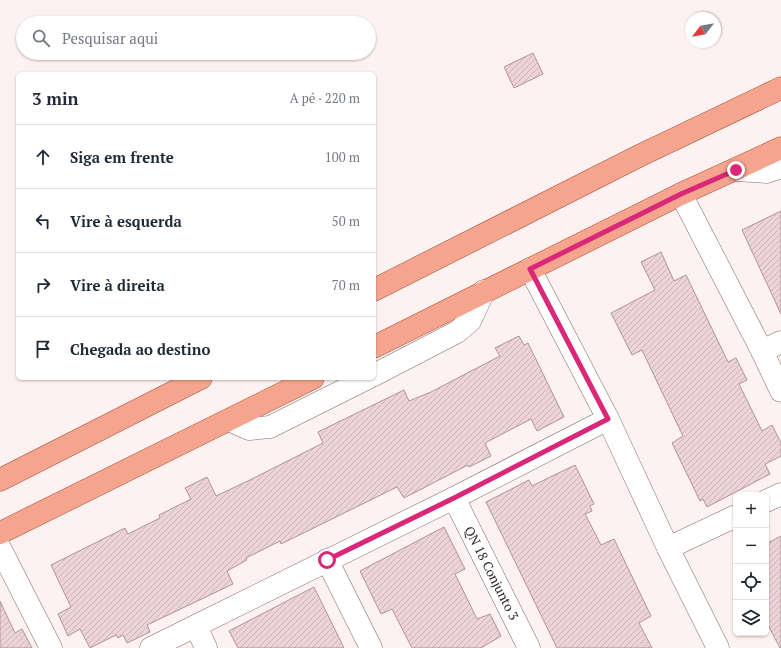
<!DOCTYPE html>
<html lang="pt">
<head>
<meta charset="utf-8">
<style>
	:root { --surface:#fff; --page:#f2f2f3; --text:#1f2937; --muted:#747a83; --line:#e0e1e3 }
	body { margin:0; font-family:"PT Serif",serif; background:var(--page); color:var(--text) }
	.controls { position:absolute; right:12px; bottom:12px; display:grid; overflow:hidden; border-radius:6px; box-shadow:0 1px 3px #0004 }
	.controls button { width:36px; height:36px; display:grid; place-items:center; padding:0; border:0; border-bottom:1px solid var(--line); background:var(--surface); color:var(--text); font:20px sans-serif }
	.compass { position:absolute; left:685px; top:12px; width:36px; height:36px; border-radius:50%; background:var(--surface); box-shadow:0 1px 3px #0004; rotate:239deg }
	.stop { position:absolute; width:12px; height:12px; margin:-9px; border:3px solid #db2777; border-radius:50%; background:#fff }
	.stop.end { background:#db2777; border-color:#fff; box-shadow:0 1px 4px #0008 }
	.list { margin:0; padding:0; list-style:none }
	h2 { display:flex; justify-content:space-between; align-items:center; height:52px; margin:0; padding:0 16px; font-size:17px }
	h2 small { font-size:13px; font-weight:400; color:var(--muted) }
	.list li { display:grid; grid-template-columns:26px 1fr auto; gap:12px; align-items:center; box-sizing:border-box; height:64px; padding:0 16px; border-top:1px solid var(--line) }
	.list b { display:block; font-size:15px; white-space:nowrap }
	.list em { font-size:13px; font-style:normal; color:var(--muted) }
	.icon { flex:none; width:22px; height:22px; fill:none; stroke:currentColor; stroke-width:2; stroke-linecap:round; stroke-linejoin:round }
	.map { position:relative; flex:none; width:781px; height:648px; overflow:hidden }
	.search { position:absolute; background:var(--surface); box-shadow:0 1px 3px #0004; left:16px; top:16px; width:360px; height:44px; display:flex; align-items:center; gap:10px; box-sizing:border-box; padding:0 14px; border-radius:22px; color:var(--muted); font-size:15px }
	.panel { position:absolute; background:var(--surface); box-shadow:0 1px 3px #0004; left:16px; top:72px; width:360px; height:308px; border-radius:6px }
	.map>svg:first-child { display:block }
	.building { fill:url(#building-hatch); stroke:#ae939b }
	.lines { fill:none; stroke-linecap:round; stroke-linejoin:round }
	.minor-casing { stroke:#846a6a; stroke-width:23 }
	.major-casing { stroke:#ad5239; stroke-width:23 }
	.minor { stroke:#fff; stroke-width:22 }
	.major { stroke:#f5a58e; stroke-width:22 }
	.route { stroke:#db2777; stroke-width:5 }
	.labels { text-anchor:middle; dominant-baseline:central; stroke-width:3.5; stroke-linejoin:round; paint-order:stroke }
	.street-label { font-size:13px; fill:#322727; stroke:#fff }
</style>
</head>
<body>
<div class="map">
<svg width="781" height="648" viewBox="0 0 781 648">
	<defs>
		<pattern id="building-hatch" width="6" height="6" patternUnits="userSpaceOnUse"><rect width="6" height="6" fill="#eed2da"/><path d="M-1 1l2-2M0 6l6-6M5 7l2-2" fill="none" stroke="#cdb4bb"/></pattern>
	</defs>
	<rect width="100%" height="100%" fill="#fdf1f1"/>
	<g class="building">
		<path d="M 533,53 L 543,74 L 514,88 L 504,67 Z"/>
		<path d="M 781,211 L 781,314 L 742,230 Z"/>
		<path d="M 661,252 L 674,281 L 686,275 L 728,362 L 736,358 L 747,380 L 739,384 L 762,431 L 772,425 L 781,443 L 781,456 L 765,464 L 770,474 L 707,507 L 703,499 L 700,501 L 672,443 L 683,436 L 650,367 L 642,350 L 632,355 L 611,313 L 655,290 L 641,262 Z"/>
		<path d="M 519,336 L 524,345 L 528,343 L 564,417 L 537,431 L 531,419 L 485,443 L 491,456 L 469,467 L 468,465 L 404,498 L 397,487 L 281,544 L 280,541 L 246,558 L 247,560 L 227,571 L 233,584 L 147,625 L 150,632 L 127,643 L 123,635 L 118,638 L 116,635 L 90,648 L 80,629 L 68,636 L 58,614 L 71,607 L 51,565 L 125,528 L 128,534 L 160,518 L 159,515 L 191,499 L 185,488 L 207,477 L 216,496 L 250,480 L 323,443 L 318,432 L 404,390 L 409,401 L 431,392 L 500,356 L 495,348 Z"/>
		<path d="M 575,465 L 594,504 L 590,506 L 592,511 L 585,514 L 601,545 L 614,539 L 651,616 L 639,623 L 652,648 L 557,648 L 486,502 L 529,480 L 532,486 Z"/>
		<path d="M 444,527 L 465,569 L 455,574 L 477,619 L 490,614 L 501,636 L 481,648 L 412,648 L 392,609 L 381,614 L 360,571 Z"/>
		<path d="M 781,536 L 781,648 L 780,648 L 766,621 L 766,544 Z"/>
		<path d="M 314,587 L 344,648 L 238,648 L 229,631 Z"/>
		<path d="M 0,601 L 15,633 L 22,629 L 32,648 L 0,648 Z"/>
	</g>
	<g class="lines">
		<defs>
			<g id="minor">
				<path d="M 736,170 L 767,172 L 781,167"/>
				<path d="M 681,194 L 762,351 L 781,391"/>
				<path d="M 530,269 L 608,419 L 668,548 L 718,648"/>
				<path d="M 762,351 L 781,342"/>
				<path d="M 374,375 L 457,332 L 470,321 L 484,291"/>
				<path d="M 229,420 L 249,429 L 270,427 L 368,378"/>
				<path d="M 454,498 L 529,648"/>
				<path d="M 766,501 L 781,494"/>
				<path d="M 0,548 L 51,648"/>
				<path d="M 668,548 L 736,516"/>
				<path d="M 327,560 L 371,648"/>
				<path d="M 196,626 L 206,648"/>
				<path d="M 151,648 L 454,498 L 608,419"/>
			</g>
			<g id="major">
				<path d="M 374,290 L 639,156 L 781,88"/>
				<path d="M 374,347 L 681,194 L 781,148"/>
				<path d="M 0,480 L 201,378"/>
				<path d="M 0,533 L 313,378"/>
			</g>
		</defs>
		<use href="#minor" class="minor-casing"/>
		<use href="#major" class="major-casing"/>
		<use href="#minor" class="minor"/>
		<use href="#major" class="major"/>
	</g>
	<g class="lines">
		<path class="route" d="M 327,560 L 454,498 L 608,419 L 530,269 L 681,194 L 736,170"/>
	</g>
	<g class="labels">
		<g class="street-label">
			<text transform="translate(492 573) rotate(63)">QN 18 Conjunto 3</text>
		</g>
	</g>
</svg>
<div class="controls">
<button>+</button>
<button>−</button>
<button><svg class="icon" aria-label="locate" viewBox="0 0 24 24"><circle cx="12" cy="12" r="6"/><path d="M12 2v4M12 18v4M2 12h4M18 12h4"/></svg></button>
<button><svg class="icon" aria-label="layers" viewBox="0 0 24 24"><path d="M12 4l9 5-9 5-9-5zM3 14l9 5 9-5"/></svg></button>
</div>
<svg class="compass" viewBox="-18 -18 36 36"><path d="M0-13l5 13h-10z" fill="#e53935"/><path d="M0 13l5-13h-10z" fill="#747a83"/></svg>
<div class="stop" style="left:327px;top:560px"></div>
<div class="stop end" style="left:736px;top:170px"></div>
<div class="search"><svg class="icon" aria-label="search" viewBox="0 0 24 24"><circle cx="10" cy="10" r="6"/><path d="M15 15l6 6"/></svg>Pesquisar aqui</div>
<section class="panel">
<h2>3 min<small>A pé · 220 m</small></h2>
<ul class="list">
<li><svg class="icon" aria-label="ahead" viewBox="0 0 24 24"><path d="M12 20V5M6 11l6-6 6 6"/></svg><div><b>Siga em frente</b></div><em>100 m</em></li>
<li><svg class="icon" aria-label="left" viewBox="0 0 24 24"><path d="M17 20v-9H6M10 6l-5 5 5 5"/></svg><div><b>Vire à esquerda</b></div><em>50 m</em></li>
<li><svg class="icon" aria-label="right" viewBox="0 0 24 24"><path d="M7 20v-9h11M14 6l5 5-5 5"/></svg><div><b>Vire à direita</b></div><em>70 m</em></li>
<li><svg class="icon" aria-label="arrive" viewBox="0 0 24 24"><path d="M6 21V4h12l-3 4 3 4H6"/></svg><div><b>Chegada ao destino</b></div></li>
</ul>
</section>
</div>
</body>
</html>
